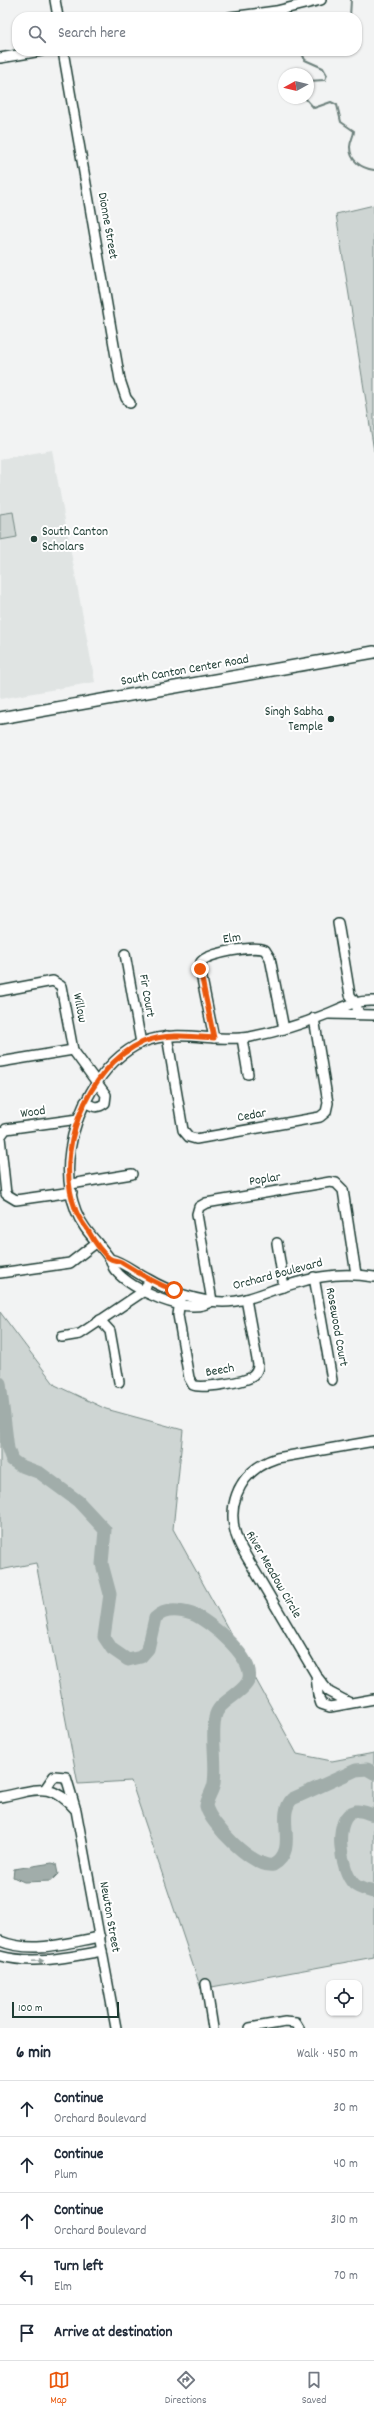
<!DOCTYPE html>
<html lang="en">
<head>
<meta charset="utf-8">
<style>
	:root { --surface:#fff; --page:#f2f2f3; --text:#1f2937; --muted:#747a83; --line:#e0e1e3; --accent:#ea580c }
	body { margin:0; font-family:Dekko,sans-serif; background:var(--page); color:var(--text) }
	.controls { position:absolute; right:12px; bottom:12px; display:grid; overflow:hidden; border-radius:8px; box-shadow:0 1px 3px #0004 }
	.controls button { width:36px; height:36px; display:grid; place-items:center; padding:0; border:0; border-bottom:1px solid var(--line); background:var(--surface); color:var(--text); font:20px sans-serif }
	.compass { position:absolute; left:278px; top:68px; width:36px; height:36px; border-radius:50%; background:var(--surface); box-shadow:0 1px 3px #0004; rotate:262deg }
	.scale { position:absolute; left:12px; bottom:10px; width:107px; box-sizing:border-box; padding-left:4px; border:2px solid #1f3d34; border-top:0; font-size:11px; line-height:14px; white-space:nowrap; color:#1f3d34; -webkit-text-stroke:3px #fff; paint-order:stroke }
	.stop { position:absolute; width:12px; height:12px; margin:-9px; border:3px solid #ea580c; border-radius:50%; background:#fff }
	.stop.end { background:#ea580c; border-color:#fff; box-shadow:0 1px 4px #0008 }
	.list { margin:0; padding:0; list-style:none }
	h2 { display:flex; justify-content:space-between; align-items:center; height:52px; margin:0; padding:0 16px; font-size:17px }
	h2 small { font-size:13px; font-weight:400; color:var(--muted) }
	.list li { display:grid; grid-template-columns:26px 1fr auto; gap:12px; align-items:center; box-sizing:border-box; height:56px; padding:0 16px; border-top:1px solid var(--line) }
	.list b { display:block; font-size:15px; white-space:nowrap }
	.list p { margin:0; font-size:13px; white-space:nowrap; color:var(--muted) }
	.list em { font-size:13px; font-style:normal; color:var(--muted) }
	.icon { flex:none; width:22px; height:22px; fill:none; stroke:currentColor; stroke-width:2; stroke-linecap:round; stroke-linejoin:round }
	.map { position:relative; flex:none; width:374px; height:2028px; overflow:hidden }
	.search { position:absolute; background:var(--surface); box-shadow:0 1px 3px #0004; left:12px; right:12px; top:12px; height:44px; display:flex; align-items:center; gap:10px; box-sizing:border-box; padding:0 14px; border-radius:16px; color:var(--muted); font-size:15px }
	.sheet { height:332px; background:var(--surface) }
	nav { display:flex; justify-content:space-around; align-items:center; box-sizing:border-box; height:56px; border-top:1px solid var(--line); background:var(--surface); font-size:11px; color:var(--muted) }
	nav a { display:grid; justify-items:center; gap:2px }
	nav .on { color:var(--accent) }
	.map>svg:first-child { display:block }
	.built { fill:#e0e4e3 }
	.green { fill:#ced5d3; stroke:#768984 }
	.water { fill:#a1adaa; stroke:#6d807b }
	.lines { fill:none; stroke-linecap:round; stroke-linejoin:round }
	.stream { stroke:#6d807b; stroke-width:2 }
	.river { stroke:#a1adaa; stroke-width:13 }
	.minor-casing { stroke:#1f3d34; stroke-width:12 }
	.major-casing { stroke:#1f3d34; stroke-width:14 }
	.minor { stroke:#fff; stroke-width:9 }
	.major { stroke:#fff; stroke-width:11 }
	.oneway { fill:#8f9e9a }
	.route { stroke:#ea580c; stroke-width:5 }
	.poi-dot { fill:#1f3d34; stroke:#fff; stroke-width:1.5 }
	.labels { text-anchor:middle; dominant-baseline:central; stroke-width:4; stroke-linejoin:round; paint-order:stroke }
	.street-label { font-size:13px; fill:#1f3d34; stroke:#fff }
	.poi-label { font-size:13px; fill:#1f3d34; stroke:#fff; text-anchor:start }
</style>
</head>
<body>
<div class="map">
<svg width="374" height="2028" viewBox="0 0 374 2028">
	<rect width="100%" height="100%" fill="#f2f3f3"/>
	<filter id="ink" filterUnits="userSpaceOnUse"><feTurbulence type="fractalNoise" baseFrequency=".025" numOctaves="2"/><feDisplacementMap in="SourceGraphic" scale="8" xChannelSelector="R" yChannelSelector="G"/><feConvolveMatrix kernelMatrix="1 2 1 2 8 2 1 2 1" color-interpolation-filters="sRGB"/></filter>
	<g filter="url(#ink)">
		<path class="built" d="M 52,450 L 95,682 L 0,699 L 0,459 Z"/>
		<g class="green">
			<path d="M 374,205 L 374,451 L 336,214 Z"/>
			<path d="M 13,512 L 17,537 L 0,540 L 0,514 Z"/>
			<path d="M 0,1312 L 55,1385 L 106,1409 L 183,1430 L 173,1529 L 297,1754 L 332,1761 L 374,1753 L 374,1957 L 201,1989 L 131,1781 L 78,1784 L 36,1563 L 0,1570 Z"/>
		</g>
		<path class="water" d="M 52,1863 L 56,1864 L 58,1874 L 51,1881 L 24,1882 L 13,1877 L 14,1869 Z"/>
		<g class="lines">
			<g class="stream">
				<path d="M 350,17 L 351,0"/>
				<path d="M 301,51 L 305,60 L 323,68 L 327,75 L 325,80 L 308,81"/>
				<path d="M 305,98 L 314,108 L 331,102 L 337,105 L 341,122 L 354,131 C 354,136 350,141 350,147 C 350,161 361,168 374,170"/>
			</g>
			<g class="river">
				<path d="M 0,1383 L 8,1449 L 12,1460 L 19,1465 L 40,1473 L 78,1501 L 105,1530 L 102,1564 L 110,1594 L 104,1637 L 112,1649 L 128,1660 L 141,1657 L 148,1649 L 155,1618 C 165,1608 180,1610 192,1614 C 209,1620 261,1663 247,1683 C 239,1696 217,1702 215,1718 C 211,1739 217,1762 214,1783 C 213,1791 207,1798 206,1806 C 210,1824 253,1868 273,1865 C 300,1850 275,1817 292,1799 L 356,1770 L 367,1769 L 374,1773"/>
				<path d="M 374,1815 C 369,1814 362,1810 356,1811 C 331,1816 341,1872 354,1884 C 359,1889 367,1890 374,1892"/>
			</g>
			<defs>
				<g id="minor">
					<path d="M 55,0 L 58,17"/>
					<path d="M 230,17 L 276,11 L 321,0"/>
					<path d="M 63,51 L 120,380 L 126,398 L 130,403"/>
					<path d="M 0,58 L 41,51"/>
					<path d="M 338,923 L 350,995 L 355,1002 L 359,1014"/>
					<path d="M 125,954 L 141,1043"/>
					<path d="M 0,991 L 53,981 L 61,986 L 73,1050 L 106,1095 L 105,1103 C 97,1109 93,1107 85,1102"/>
					<path d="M 329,1014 L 374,1015"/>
					<path d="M 167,1036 L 183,1130 L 189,1137 L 196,1139 L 320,1117 L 326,1112 L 328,1103 L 314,1018"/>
					<path d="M 214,1038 L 200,969 L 201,962 C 208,953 254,945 265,950 L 270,958 L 284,1029"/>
					<path d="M 242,1038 L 248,1074"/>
					<path d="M 0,1062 L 73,1050"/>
					<path d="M 71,1184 L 132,1174"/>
					<path d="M 72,1192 L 16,1200 L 6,1194 L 0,1137 L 6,1129 L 78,1119"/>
					<path d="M 277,1243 L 284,1287"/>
					<path d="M 110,1259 C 124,1262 135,1273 148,1279 C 168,1291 199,1302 223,1302 C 241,1302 257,1296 273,1290 C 310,1278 335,1271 374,1277"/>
					<path d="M 0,1273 L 70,1263 L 96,1243"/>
					<path d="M 314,1277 L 332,1380"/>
					<path d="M 180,1300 L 178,1315 L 189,1378 L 193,1385 C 201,1389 246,1382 253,1376 C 256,1373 258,1369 258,1365 L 246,1299"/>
					<path d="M 212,1301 C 188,1317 131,1290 115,1270 C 112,1267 112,1262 110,1259 C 99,1243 83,1230 76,1211 C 61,1172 70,1127 91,1092 C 103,1071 120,1052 143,1042 C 178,1028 214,1043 250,1037 C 276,1032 303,1024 327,1014 C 344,1007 355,1000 374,1001"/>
					<path d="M 212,1301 L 197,1214 L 199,1207 L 206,1203 L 330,1182 L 336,1183 L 343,1190 L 356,1274"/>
					<path d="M 100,1320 L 110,1331 L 119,1382"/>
					<path d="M 62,1337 L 80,1334 L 144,1291 L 146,1286"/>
					<path d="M 374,1441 L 277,1458 C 236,1471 222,1512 242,1549 L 316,1675 L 318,1695 L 321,1704 L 330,1707 L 374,1699"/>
					<path d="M 318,1678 L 329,1692 L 348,1702"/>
					<path d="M 45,1789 L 54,1776 L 66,1777 L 75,1807"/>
					<path d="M 0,1797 C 35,1791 49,1779 76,1810 L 116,2028"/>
					<path d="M 0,1941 C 32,1954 67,1943 100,1937"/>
					<path d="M 0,1956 C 35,1965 68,1957 102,1951"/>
					<path d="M 206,1984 L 213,2028"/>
					<path d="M 250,2028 L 285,2022 L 296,2023 L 299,2028"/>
				</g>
				<path id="major" d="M 0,718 L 374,652"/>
			</defs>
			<use href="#minor" class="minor-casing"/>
			<use href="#major" class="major-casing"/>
			<use href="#minor" class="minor"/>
			<use href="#major" class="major"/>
		</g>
		<defs><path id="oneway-solid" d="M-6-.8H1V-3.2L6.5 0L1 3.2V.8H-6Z"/></defs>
		<use class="oneway" href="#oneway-solid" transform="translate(38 1961) rotate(-3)"/>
	</g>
	<g class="lines" filter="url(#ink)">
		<path class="route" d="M 174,1290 C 154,1283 139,1273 121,1262 C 117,1260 113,1261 109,1258 C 101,1252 94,1241 89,1232 C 85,1226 79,1219 76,1211 C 53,1155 86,1067 143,1042 C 166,1033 190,1036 214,1038 L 200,969"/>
	</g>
	<g class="poi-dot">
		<circle cx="34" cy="539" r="4"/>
		<circle cx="331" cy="719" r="4"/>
	</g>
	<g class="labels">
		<g class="street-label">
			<text transform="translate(107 226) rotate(80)">Dionne Street</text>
			<text transform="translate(185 671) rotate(-10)">South Canton Center Road</text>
			<text transform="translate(232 939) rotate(-9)">Elm</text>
			<text transform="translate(146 996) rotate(80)">Fir Court</text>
			<text transform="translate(79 1008) rotate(79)">Willow</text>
			<text transform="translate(33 1113) rotate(-8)">Wood</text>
			<text transform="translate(252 1116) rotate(-10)">Cedar</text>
			<text transform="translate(265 1180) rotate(-9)">Poplar</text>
			<text transform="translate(278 1275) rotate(-15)">Orchard Boulevard</text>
			<text transform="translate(336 1327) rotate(80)">Rosewood Court</text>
			<text transform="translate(220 1371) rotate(-10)">Beech</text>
			<text transform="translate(273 1575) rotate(60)">River Meadow Circle</text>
			<text transform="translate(109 1917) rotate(80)">Newton Street</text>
		</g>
		<g class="poi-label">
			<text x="42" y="532">South Canton<tspan x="42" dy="15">Scholars</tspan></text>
			<text x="323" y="712" text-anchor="end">Singh Sabha<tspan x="323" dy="15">Temple</tspan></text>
		</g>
	</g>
</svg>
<div class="controls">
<button><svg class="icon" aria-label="locate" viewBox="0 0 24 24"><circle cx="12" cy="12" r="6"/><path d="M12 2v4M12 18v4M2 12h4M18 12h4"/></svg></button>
</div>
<svg class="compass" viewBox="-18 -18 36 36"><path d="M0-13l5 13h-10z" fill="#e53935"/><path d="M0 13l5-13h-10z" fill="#747a83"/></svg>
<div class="scale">100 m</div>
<div class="stop" style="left:174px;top:1290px"></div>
<div class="stop end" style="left:200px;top:969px"></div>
<div class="search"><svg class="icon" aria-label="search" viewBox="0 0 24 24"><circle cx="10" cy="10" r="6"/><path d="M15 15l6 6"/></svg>Search here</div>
</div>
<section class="sheet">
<h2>6 min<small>Walk · 450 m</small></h2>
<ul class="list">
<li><svg class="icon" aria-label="ahead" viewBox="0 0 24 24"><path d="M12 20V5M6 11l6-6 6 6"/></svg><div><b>Continue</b><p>Orchard Boulevard</p></div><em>30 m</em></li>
<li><svg class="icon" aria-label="ahead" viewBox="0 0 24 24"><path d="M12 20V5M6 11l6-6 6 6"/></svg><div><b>Continue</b><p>Plum</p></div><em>40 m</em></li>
<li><svg class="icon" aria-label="ahead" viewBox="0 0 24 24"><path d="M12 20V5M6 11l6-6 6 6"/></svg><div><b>Continue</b><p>Orchard Boulevard</p></div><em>310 m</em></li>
<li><svg class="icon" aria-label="left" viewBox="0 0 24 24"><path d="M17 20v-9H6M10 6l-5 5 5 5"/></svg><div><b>Turn left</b><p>Elm</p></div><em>70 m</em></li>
<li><svg class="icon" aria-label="arrive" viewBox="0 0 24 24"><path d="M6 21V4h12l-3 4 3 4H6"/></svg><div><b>Arrive at destination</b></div></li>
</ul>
</section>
<nav>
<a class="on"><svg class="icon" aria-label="map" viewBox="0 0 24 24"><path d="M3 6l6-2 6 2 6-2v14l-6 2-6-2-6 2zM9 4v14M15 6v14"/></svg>Map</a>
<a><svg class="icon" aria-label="directions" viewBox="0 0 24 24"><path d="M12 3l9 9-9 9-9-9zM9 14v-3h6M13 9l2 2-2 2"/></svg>Directions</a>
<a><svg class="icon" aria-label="saved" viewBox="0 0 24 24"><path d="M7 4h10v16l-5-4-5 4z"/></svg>Saved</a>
</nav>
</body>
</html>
